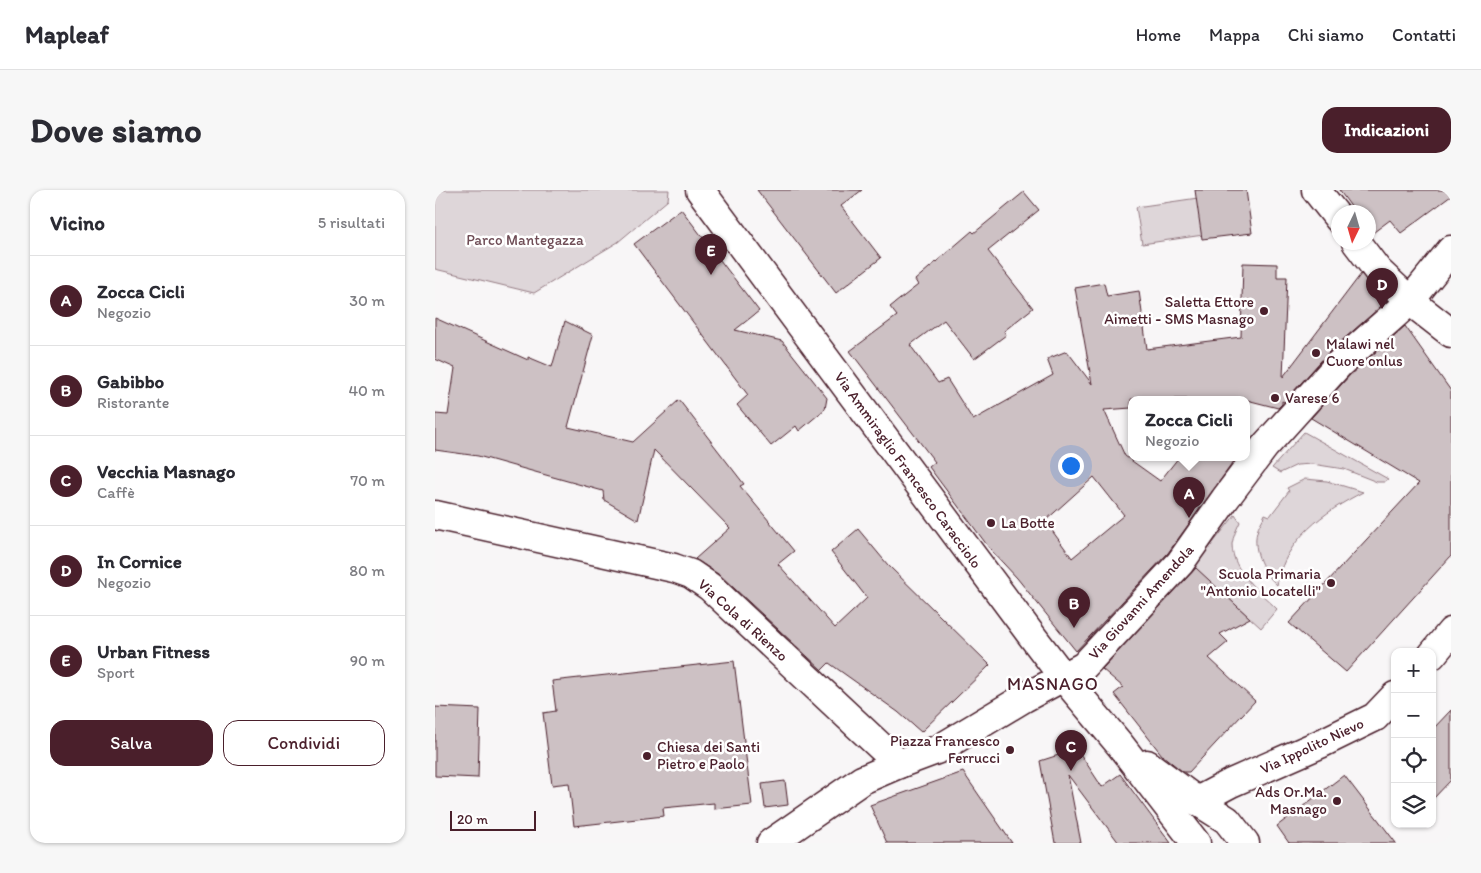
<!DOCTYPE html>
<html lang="it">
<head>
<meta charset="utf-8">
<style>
	:root { --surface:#fff; --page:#f7f7f7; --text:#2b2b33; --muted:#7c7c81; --line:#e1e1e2; --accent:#4a1f2b }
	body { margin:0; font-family:Itim,sans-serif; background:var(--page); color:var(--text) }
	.controls { position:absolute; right:15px; bottom:15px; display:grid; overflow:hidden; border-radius:10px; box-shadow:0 1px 4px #0004 }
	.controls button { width:45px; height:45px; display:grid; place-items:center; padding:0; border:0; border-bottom:1px solid var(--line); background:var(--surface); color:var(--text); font:25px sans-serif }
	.compass { position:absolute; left:896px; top:15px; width:45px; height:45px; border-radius:50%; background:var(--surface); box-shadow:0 1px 4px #0004; rotate:185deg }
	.scale { position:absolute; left:15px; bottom:12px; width:86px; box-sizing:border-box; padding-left:5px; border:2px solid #4a1f2b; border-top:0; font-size:14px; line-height:18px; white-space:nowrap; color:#4a1f2b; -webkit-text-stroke:4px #fff; paint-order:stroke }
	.you { position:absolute; left:635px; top:275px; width:18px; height:18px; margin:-12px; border:4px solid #fff; border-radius:50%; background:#1a73e8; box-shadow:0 0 0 8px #1a73e833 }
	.badge { display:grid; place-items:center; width:32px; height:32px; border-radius:50%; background:var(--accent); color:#fff; font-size:16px; font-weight:700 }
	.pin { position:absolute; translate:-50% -41px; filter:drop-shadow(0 1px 2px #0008) }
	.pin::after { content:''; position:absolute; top:26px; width:18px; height:15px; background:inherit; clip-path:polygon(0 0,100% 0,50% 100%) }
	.popup { position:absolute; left:693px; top:206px; width:122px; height:65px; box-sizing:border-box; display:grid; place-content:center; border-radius:10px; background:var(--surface); filter:drop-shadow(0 1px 4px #0005); font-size:16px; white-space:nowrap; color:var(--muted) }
	.popup b { font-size:19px; color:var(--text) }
	.popup::after { content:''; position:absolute; left:50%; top:100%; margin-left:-10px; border:10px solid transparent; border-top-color:var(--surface) }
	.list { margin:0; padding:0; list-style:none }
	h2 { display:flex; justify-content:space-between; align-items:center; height:65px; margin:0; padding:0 20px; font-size:21px }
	h2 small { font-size:16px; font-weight:400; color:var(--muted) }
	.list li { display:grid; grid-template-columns:32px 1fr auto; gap:15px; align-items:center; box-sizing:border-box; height:90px; padding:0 20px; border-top:1px solid var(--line) }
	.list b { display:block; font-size:19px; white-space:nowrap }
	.list p { margin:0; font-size:16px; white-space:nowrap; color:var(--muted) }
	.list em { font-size:16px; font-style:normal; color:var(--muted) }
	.actions { display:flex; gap:10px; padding:15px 20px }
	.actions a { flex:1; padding:11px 0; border:1px solid var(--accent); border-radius:15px; text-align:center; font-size:18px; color:var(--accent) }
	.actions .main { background:var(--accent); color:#fff }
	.icon { flex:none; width:28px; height:28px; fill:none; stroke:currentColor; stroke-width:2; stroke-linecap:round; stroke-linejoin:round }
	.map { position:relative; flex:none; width:1016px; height:653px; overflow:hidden; border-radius:15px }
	header { display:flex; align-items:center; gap:30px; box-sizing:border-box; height:70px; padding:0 25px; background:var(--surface); border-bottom:1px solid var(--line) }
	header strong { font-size:24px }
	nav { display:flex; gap:28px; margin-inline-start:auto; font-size:18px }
	.intro { display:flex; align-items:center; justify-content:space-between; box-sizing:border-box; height:120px; padding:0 30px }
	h1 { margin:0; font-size:35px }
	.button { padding:12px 22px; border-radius:15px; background:var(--accent); color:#fff; font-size:18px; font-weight:700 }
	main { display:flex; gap:30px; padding:0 30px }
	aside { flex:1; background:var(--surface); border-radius:15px; box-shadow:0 1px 4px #0004 }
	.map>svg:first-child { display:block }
	.green { fill:#ded6d9; stroke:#947a82 }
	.building { fill:#cdc1c4; stroke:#4a1f2b; fill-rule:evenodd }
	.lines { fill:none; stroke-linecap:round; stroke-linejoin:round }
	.minor-casing { stroke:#4a1f2b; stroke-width:31 }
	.major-casing { stroke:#4a1f2b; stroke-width:31 }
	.minor { stroke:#fff; stroke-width:28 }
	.major { stroke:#fff; stroke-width:28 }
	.poi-dot { fill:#4a1f2b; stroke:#fff; stroke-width:2 }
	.labels { text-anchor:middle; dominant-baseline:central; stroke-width:5; stroke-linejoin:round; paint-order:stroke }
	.park-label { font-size:15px; fill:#6f4d56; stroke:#fff }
	.poi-label { font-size:15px; fill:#4a1f2b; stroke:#fff; text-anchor:end }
	.street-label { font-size:15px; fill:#4a1f2b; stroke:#fff }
	.quarter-label { font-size:18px; letter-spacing:1px; fill:#4a1f2b; stroke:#fff }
</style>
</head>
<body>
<header>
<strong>Mapleaf</strong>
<nav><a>Home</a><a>Mappa</a><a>Chi siamo</a><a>Contatti</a></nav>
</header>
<div class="intro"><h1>Dove siamo</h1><a class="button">Indicazioni</a></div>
<main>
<aside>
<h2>Vicino<small>5 risultati</small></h2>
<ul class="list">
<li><span class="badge">A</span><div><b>Zocca Cicli</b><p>Negozio</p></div><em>30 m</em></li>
<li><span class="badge">B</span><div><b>Gabibbo</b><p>Ristorante</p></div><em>40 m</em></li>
<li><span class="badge">C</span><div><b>Vecchia Masnago</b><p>Caffè</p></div><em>70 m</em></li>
<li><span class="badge">D</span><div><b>In Cornice</b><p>Negozio</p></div><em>80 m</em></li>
<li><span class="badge">E</span><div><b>Urban Fitness</b><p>Sport</p></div><em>90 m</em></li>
</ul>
<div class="actions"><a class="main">Salva</a><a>Condividi</a></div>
</aside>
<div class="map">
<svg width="1016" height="653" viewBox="0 0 1016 653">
	<rect width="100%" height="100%" fill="#f8f6f7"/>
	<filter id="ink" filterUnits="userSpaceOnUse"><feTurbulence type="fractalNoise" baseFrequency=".02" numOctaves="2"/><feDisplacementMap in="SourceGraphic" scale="10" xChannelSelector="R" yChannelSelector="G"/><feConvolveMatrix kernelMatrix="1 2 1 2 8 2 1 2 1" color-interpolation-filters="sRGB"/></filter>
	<g filter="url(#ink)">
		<g class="green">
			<path d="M 0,0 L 234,0 L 233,10 L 183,52 L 99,103 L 0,79 Z"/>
			<path d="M 804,2 L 809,39 L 707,54 L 701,17 Z"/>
			<path d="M 869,242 L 953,289 L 949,292 L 942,292 L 909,279 L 877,274 L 862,275 L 845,283 L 837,278 Z"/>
			<path d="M 870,289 L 892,291 L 928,302 C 889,322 850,349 842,395 C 829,384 817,360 822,342 C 823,336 828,330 830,324 L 835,326 L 854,301 L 852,298 Z"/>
			<path d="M 800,325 L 805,332 C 802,338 798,347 797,354 C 797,382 824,401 842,419 L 826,438 L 759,377 Z"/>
		</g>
		<g class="building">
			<path d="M 322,0 L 427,0 L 406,16 L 446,68 L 401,103 Z"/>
			<path d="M 760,0 L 811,0 L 817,43 L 767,49 Z"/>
			<path d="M 904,0 L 1016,0 L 1016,6 L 966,43 L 955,30 L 935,45 L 934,43 L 934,22 L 920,22 Z"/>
			<path d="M 589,2 L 604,20 L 553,61 L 598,118 L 569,141 L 571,145 L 539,169 L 509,130 L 475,155 L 503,193 L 512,189 L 538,230 L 618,185 L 612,169 L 632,161 L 657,194 L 640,98 L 669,93 L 672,106 L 704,101 L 712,159 L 806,147 L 808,73 L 842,74 L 842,87 L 852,87 L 848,187 L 926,84 L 952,111 L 894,162 L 849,212 L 847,211 L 847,214 L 843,218 L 804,208 L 789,209 L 696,209 L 696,218 L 669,220 L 690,266 L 725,291 L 744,267 L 802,267 L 733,363 L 641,461 L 582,388 L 555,359 L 494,277 L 500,272 L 415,161 L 462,126 L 455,117 L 483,95 L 480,90 L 537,41 L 539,43 ZM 659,287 L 689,325 L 637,368 L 610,331 Z"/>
			<path d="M 246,19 L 324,121 L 300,140 L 347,151 L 392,208 L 390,219 L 364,241 L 361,236 L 336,256 L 302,215 L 313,205 L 199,54 Z"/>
			<path d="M 0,128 L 93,170 L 93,167 L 117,177 L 130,131 L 158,145 L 133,237 L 198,252 L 244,210 L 309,294 L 305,296 L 359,361 L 343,374 L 400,438 L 432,408 L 396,362 L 423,339 L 453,375 L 555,475 L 486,542 L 463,522 L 394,473 L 387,480 L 286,386 L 260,369 L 295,338 L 219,260 L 203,330 L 169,310 L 168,301 L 43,266 L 0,260 L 0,224 L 13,225 L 20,178 L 0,169 Z"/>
			<path d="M 970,136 L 1016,201 L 1016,366 L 911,482 L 854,433 L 984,293 L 876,228 L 915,185 Z"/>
			<path d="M 761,378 L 815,428 L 785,444 L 793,452 L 774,468 L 820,511 L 754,582 L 748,582 L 727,565 L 679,504 L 688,497 L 667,479 Z"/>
			<path d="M 299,471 L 317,615 L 279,619 L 279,613 L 228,618 L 229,626 L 139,636 L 134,593 L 117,595 L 108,523 L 121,521 L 117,491 Z"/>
			<path d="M 0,517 L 45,519 L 43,588 L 0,586 Z"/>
			<path d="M 1016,520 L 1016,590 L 997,610 L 997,540 Z"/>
			<path d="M 642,559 L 667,597 L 685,584 L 736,653 L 684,653 L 633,585 L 646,653 L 620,653 L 605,571 Z"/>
			<path d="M 528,582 L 577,653 L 452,653 L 435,615 Z"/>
			<path d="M 909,585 L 961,653 L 854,653 L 842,636 Z"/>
			<path d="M 350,591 L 353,615 L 330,618 L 327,594 Z"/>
		</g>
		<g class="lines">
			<defs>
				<g id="minor">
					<path d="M 881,0 L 904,29"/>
					<path d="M 921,52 L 943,81 L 975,111 L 1016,143"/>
					<path d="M 0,325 L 239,378 L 256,384 L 275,397 L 464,574"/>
					<path d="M 997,465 L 1016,442"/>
					<path d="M 762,611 L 796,593 L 885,554 L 940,527 L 960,506"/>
					<path d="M 336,653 L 427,590 L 464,574 L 504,559 L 589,508 L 649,476 L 745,373 L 790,309 L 830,256 L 904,174 L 975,111 L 1016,60"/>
				</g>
				<g id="major">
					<path d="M 265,0 L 594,442 L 629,488 L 686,556 L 761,653"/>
					<path d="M 712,574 L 762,611 L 792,630 L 810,653"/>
				</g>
			</defs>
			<use href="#minor" class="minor-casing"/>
			<use href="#major" class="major-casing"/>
			<use href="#minor" class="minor"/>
			<use href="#major" class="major"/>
		</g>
	</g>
	<g class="poi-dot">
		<circle cx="829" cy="121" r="5"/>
		<circle cx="881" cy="163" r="5"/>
		<circle cx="840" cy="208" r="5"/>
		<circle cx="556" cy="333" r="5"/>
		<circle cx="896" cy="393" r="5"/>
		<circle cx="575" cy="560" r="5"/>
		<circle cx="212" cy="566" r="5"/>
		<circle cx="902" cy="611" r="5"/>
	</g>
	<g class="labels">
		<g class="park-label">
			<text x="90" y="50">Parco Mantegazza</text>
		</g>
		<g class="poi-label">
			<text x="819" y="112">Saletta Ettore<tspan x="819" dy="17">Aimetti - SMS Masnago</tspan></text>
			<text x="891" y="154" text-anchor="start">Malawi nel<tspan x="891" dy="17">Cuore onlus</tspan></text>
			<text x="850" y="208" text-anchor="start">Varese 6</text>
			<text x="566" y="333" text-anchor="start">La Botte</text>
			<text x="886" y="384">Scuola Primaria<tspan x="886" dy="17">"Antonio Locatelli"</tspan></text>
			<text x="565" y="551">Piazza Francesco<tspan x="565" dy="17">Ferrucci</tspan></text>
			<text x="222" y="557" text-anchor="start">Chiesa dei Santi<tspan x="222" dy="17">Pietro e Paolo</tspan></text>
			<text x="892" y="602">Ads Or.Ma.<tspan x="892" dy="17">Masnago</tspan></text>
		</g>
		<g class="street-label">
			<text transform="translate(473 280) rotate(54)">Via Ammiraglio Francesco Caracciolo</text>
			<text transform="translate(706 412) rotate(-48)">Via Giovanni Amendola</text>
			<text transform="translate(308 430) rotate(42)">Via Cola di Rienzo</text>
			<text transform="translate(877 556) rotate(-25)">Via Ippolito Nievo</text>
		</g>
		<g class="quarter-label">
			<text x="618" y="494">MASNAGO</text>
		</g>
	</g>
</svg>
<div class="controls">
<button>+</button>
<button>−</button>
<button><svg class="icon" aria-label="locate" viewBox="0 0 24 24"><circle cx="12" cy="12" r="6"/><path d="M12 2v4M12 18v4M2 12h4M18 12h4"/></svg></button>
<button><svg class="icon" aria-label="layers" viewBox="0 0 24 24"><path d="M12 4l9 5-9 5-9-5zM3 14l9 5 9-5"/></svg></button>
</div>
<svg class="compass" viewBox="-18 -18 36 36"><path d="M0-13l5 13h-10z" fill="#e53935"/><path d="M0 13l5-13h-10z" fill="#7c7c81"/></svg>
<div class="scale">20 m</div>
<div class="you"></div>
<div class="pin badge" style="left:754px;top:328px">A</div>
<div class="popup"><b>Zocca Cicli</b>Negozio</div>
<div class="pin badge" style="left:639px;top:438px">B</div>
<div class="pin badge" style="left:636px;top:581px">C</div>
<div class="pin badge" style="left:947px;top:119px">D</div>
<div class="pin badge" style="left:276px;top:85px">E</div>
</div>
</main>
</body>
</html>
